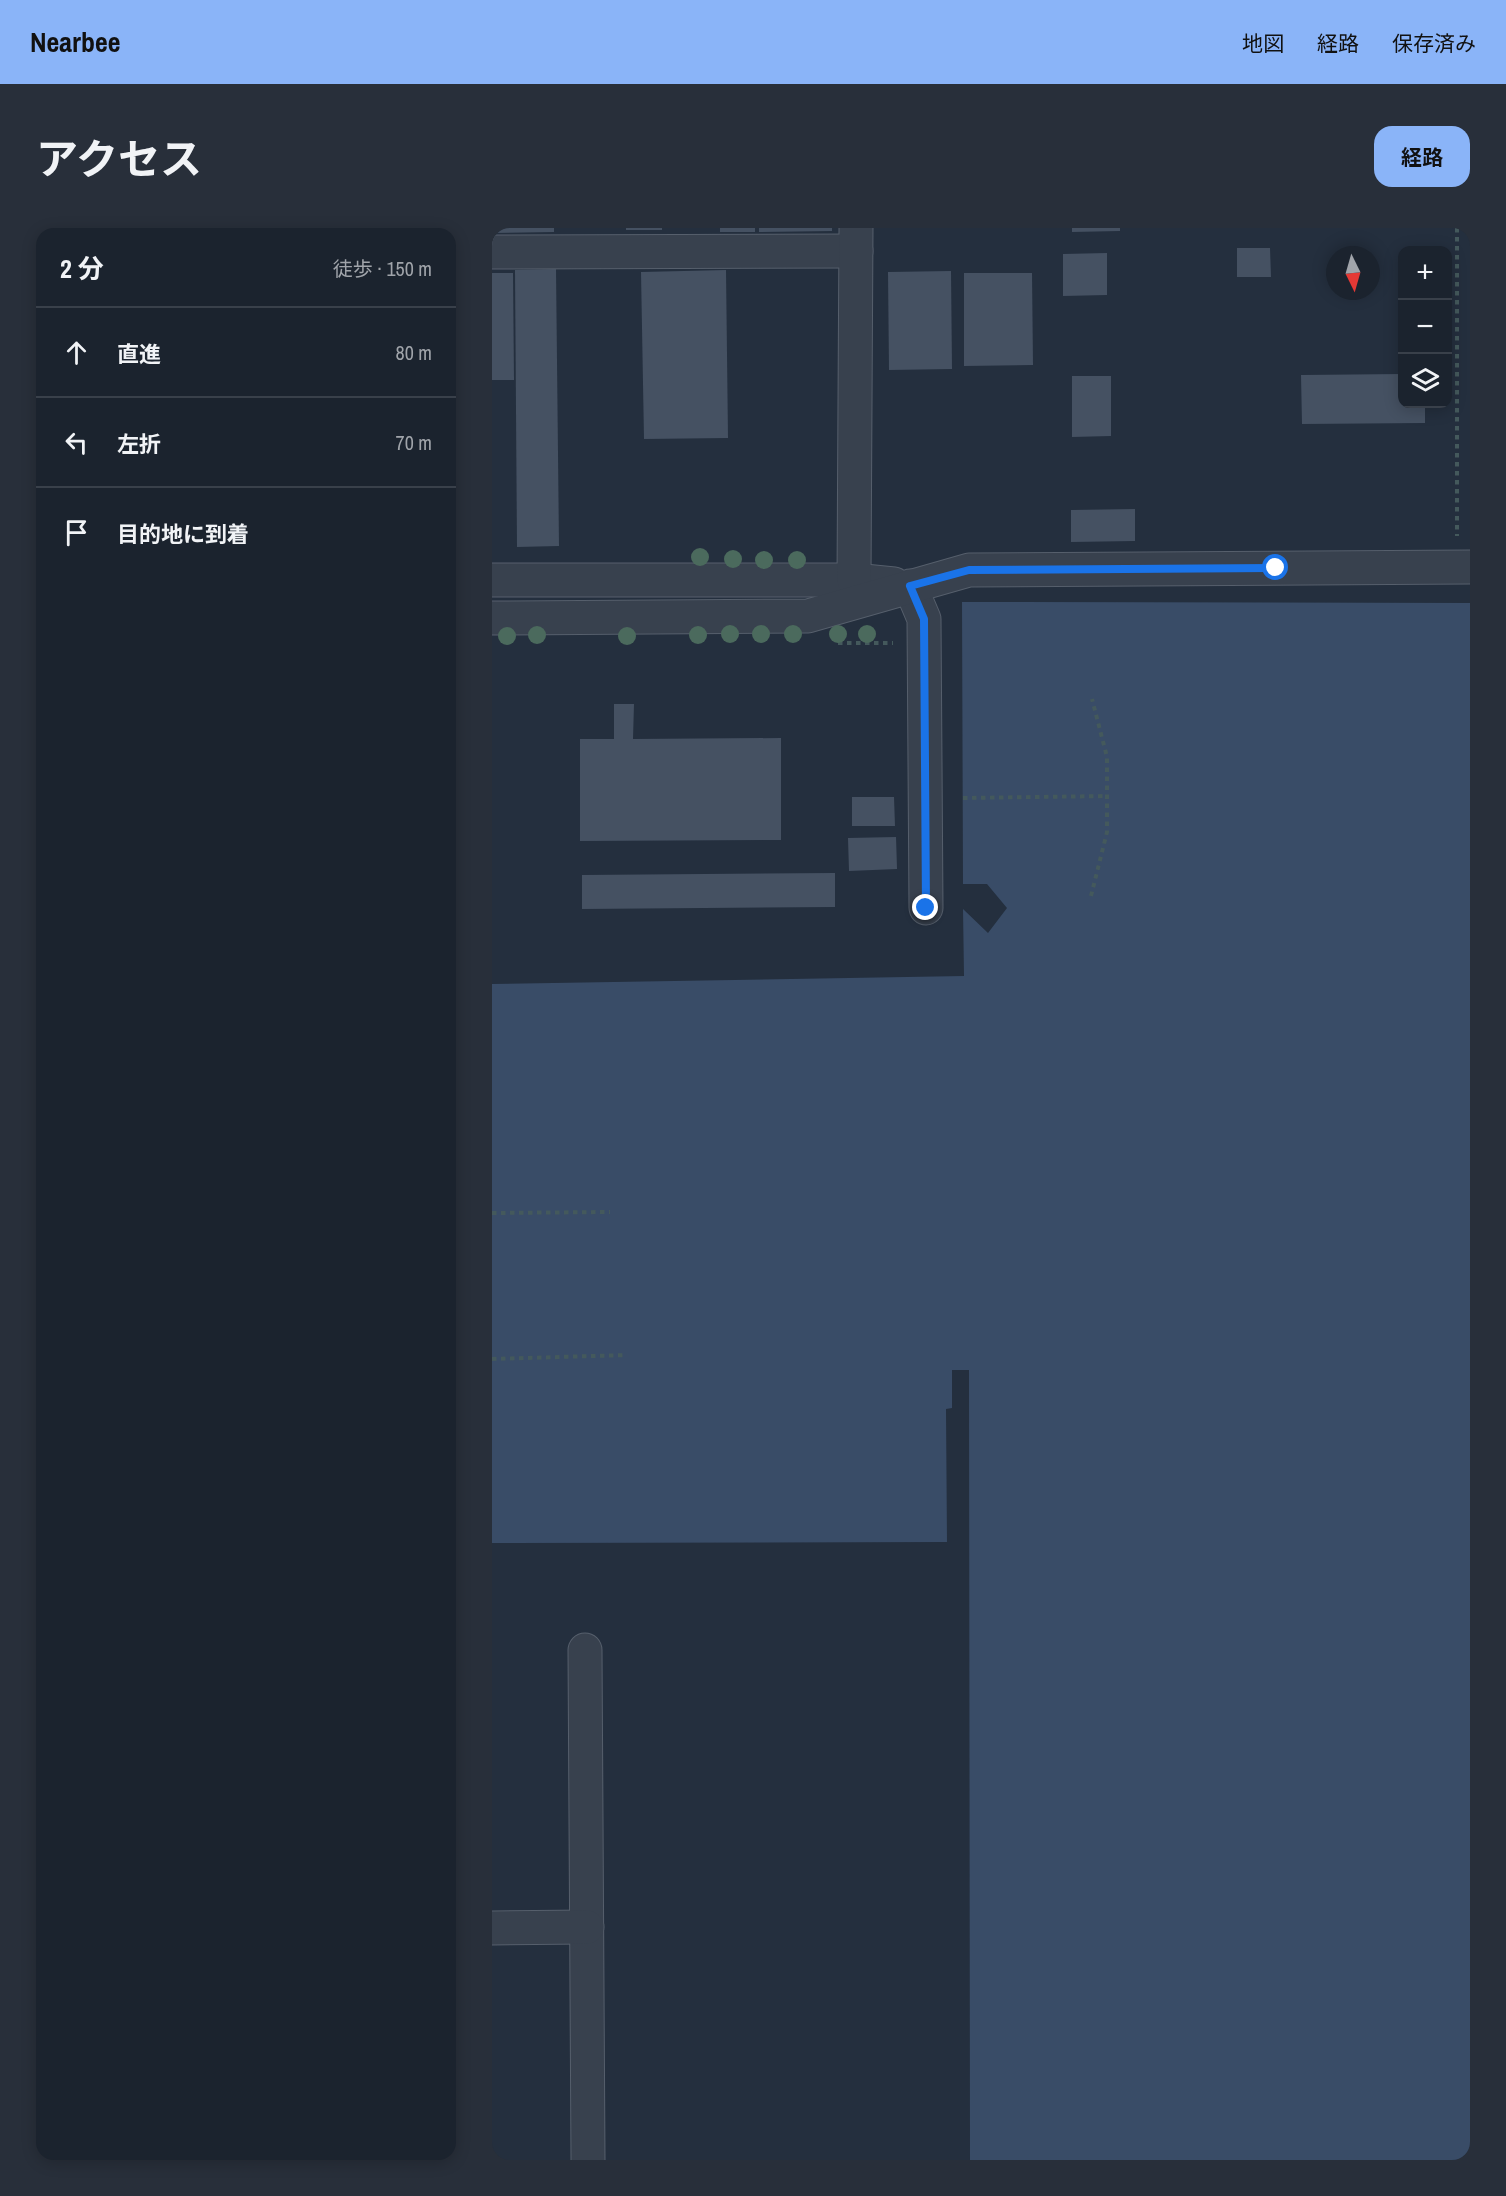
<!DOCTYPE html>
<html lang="ja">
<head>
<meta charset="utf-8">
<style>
	:root { --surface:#1b232e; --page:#282f3a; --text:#f1f3f6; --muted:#a0a4aa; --line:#39404a; --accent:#8ab4f8 }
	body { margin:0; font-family:"Archivo Narrow","Noto Sans JP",sans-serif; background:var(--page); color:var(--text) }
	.controls { position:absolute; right:18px; top:18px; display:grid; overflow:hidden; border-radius:12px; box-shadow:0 3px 15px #0003 }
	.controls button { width:54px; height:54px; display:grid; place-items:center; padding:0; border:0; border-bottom:2px solid var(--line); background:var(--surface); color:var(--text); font:30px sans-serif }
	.compass { position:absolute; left:834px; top:18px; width:54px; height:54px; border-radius:50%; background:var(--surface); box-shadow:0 3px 15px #0003; rotate:175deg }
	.stop { position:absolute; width:18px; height:18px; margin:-14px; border:4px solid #1a73e8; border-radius:50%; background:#fff }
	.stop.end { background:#1a73e8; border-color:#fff; box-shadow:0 2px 6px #0008 }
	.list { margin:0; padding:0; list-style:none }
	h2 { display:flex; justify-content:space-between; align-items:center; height:78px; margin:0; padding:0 24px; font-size:26px }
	h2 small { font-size:20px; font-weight:400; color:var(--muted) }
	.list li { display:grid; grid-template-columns:39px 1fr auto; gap:18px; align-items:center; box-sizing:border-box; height:90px; padding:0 24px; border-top:2px solid var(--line) }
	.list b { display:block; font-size:22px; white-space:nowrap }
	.list em { font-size:20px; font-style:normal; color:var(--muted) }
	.icon { flex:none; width:33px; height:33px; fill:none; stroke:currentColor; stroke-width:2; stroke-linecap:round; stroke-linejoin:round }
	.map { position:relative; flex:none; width:978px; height:1932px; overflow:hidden; border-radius:18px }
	header { display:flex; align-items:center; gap:36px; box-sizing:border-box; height:84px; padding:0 30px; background:var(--accent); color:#111 }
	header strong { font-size:28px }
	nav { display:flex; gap:33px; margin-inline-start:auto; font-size:21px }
	.intro { display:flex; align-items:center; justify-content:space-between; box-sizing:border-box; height:144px; padding:0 36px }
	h1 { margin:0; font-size:42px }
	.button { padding:15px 27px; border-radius:18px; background:var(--accent); color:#111; font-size:21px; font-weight:700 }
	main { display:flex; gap:36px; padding:0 36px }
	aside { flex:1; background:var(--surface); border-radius:18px; box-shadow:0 3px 15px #0003 }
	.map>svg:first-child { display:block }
	.water { fill:#394c67 }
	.building { fill:#455162 }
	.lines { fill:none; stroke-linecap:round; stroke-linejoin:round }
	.minor-casing { stroke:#565f6c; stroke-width:35 }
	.path { stroke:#44595c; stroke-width:4; stroke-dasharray:4.5 4.5; stroke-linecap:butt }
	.minor { stroke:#38414e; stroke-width:33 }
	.tree { fill:#4b6a5d }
	.route { stroke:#1a73e8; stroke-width:8 }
</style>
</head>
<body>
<header>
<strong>Nearbee</strong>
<nav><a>地図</a><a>経路</a><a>保存済み</a></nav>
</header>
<div class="intro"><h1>アクセス</h1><a class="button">経路</a></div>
<main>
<aside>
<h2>2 分<small>徒歩 · 150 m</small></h2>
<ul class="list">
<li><svg class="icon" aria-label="ahead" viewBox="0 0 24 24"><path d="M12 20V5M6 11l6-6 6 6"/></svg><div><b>直進</b></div><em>80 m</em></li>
<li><svg class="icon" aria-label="left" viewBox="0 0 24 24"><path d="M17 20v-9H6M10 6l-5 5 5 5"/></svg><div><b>左折</b></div><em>70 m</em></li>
<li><svg class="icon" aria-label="arrive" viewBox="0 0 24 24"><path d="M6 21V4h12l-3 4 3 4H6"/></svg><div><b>目的地に到着</b></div></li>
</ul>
</aside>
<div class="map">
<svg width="978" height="1932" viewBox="0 0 978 1932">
	<rect width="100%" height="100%" fill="#242f3e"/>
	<path class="water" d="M 470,374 L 978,375 L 978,1932 L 478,1932 L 477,1142 L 460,1142 L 460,1180 L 454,1181 L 455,1314 L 0,1315 L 0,756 L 472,748 L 471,681 L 496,705 L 515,680 L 495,656 L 471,656 Z"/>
	<g class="building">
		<path d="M 0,0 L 62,0 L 62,4 L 0,5 Z"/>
		<rect x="134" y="0" width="36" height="2"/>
		<rect x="228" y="0" width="35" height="4"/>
		<path d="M 267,0 L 340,0 L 340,3 L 267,4 Z"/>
		<path d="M 580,0 L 628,0 L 628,3 L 580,4 Z"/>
		<path d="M 745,20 L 778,20 L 779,49 L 745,49 Z"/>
		<path d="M 615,25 L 615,67 L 571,68 L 571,26 Z"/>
		<path d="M 64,41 L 67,318 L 25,319 L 23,42 Z"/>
		<path d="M 234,42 L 236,210 L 152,211 L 149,44 Z"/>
		<path d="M 459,43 L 460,141 L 397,142 L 396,44 Z"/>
		<path d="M 0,45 L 21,45 L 22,152 L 0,152 Z"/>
		<path d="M 472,45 L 540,45 L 541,137 L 472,138 Z"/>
		<path d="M 910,146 L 910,176 L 933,176 L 933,195 L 810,196 L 809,147 Z"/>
		<path d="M 580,148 L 619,148 L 619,208 L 580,209 Z"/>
		<path d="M 643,281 L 643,313 L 579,314 L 579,282 Z"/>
		<path d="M 122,476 L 142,476 L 141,511 L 289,510 L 289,612 L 88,613 L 88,511 L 122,511 Z"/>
		<path d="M 360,569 L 402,569 L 403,598 L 360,598 Z"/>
		<path d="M 404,609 L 405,641 L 357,643 L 356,610 Z"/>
		<path d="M 343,645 L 343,679 L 90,681 L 90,647 Z"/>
	</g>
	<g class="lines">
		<defs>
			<g id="minor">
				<path d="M 0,24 L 364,23"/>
				<path d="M 0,352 L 362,352 L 402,356"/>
				<path d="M 362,352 L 364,0"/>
				<path d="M 418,358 L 432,391 L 434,680"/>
				<path d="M 0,390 L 316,388 L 477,342 L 978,339"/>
				<path d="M 93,1422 L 96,1932"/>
				<path d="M 0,1700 L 95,1699"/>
			</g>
		</defs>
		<use href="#minor" class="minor-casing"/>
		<g class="path">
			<path d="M 965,0 L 965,308"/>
			<path d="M 346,415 L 401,415"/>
			<path d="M 471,570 L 615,568"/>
			<path d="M 599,668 L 615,604 L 615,529 L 600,471"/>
			<path d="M 0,985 L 118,984"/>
			<path d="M 0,1131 L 135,1127"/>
		</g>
		<use href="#minor" class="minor"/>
	</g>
	<g class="tree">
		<circle cx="208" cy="329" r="9"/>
		<circle cx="241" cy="331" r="9"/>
		<circle cx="272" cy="332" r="9"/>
		<circle cx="305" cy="332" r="9"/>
		<circle cx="238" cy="406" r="9"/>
		<circle cx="269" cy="406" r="9"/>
		<circle cx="301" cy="406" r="9"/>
		<circle cx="346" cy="406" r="9"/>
		<circle cx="375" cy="406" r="9"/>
		<circle cx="45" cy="407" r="9"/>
		<circle cx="206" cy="407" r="9"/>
		<circle cx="15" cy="408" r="9"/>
		<circle cx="135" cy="408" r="9"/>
	</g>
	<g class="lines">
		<path class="route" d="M 434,680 L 432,391 L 418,358 L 477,342 L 784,340"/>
	</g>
</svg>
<div class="controls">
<button>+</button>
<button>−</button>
<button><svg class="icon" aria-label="layers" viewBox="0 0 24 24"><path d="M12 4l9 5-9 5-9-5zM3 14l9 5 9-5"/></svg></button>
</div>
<svg class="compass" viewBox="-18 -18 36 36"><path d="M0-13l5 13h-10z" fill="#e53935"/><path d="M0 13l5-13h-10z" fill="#a0a4aa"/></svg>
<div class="stop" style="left:784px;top:340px"></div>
<div class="stop end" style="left:434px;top:680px"></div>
</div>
</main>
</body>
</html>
